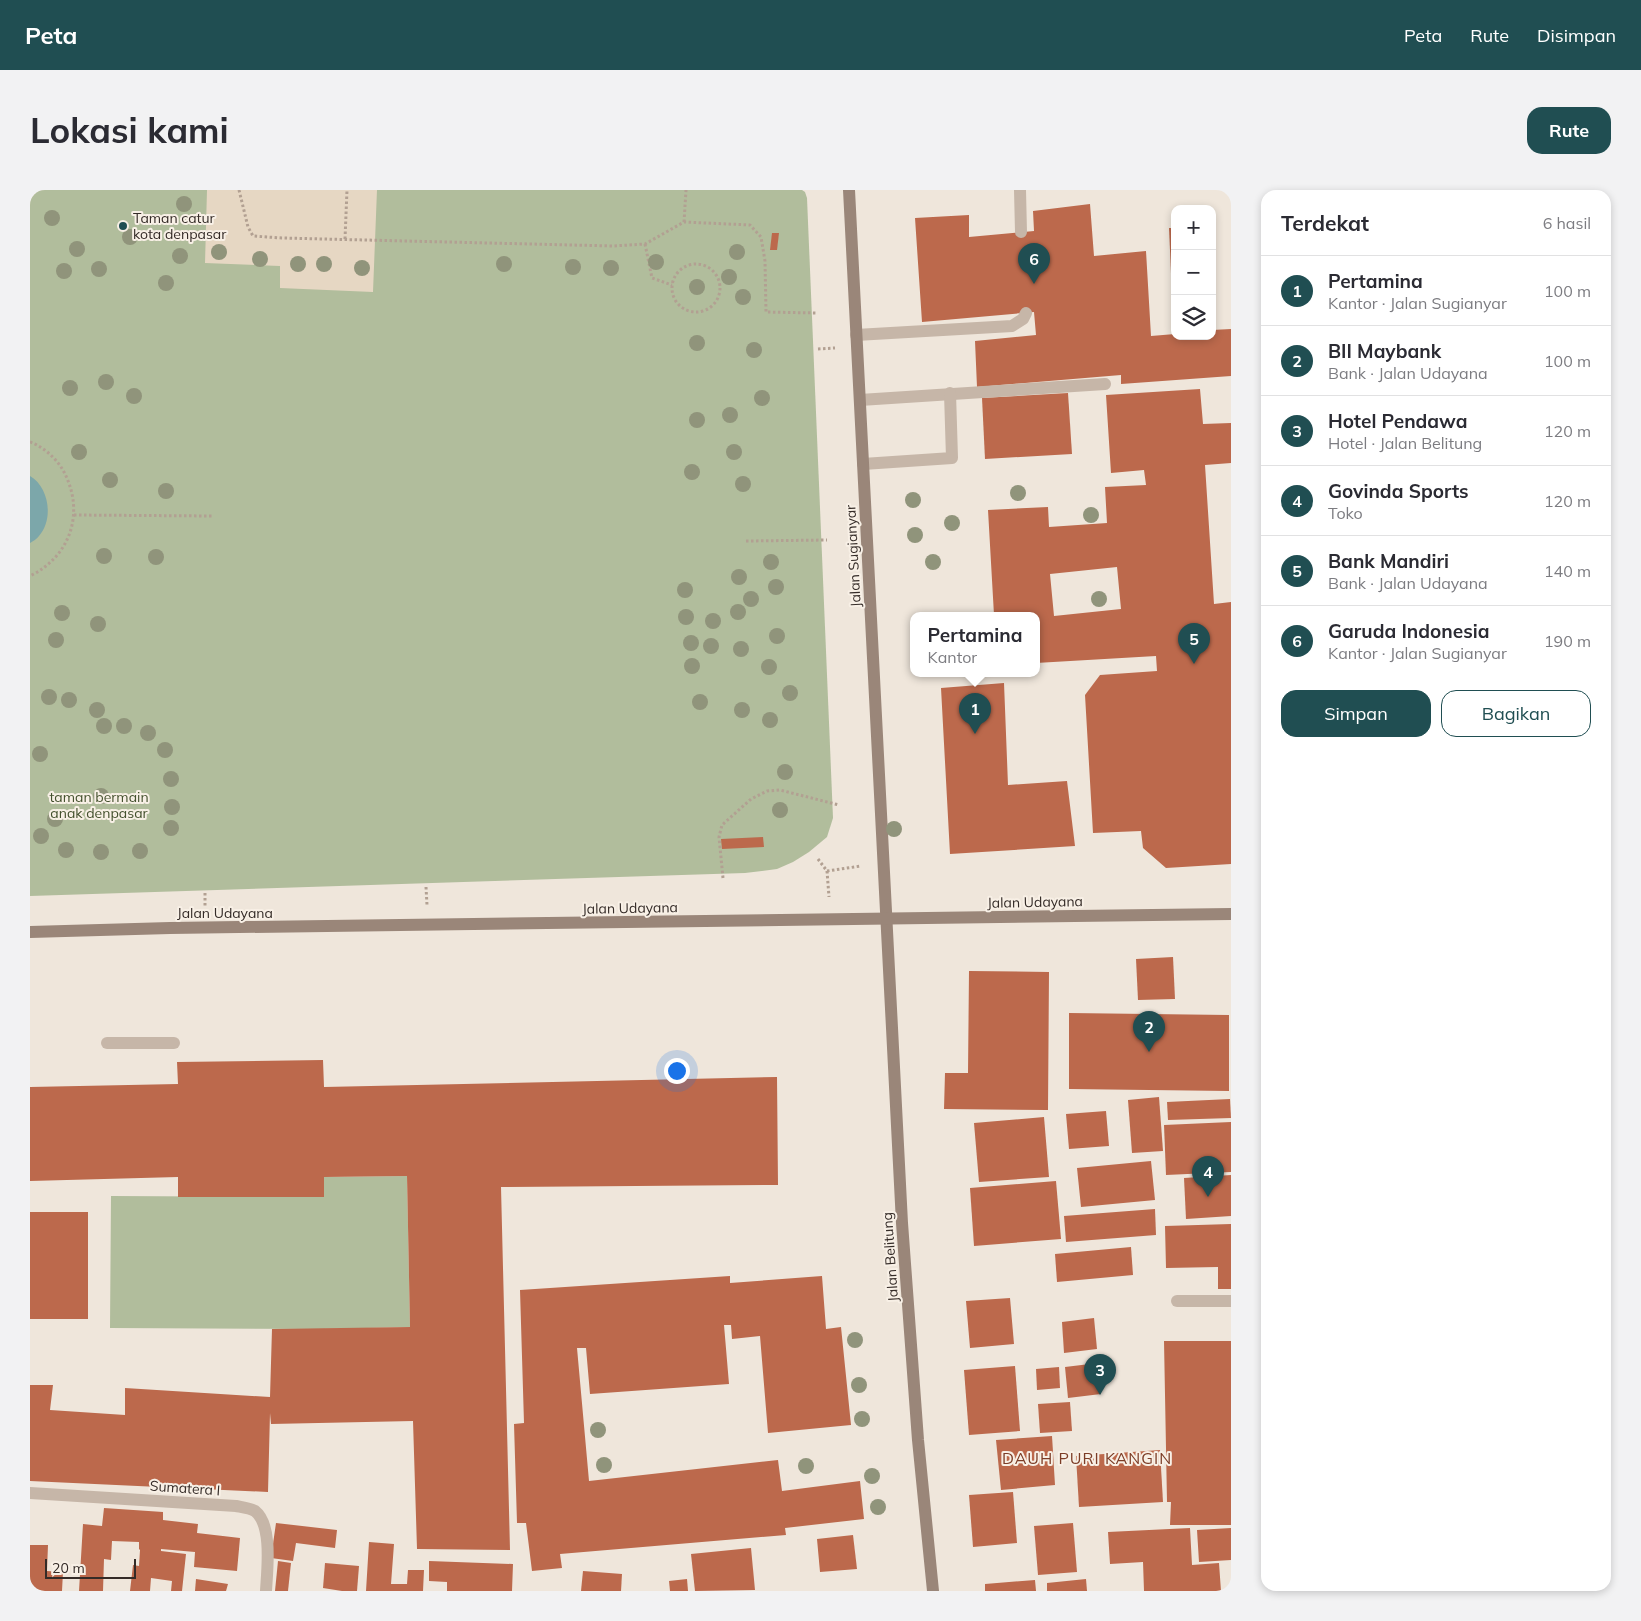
<!DOCTYPE html>
<html lang="id">
<head>
<meta charset="utf-8">
<style>
	:root { --surface:#fff; --page:#f2f2f3; --text:#2b2b33; --muted:#7c7c81; --line:#e1e1e2; --accent:#204e52 }
	body { margin:0; font-family:Mulish,sans-serif; background:var(--page); color:var(--text) }
	.controls { position:absolute; right:15px; top:15px; display:grid; overflow:hidden; border-radius:10px; box-shadow:0 2px 8px #0003 }
	.controls button { width:45px; height:45px; display:grid; place-items:center; padding:0; border:0; border-bottom:1px solid var(--line); background:var(--surface); color:var(--text); font:25px sans-serif }
	.scale { position:absolute; left:15px; bottom:12px; width:91px; box-sizing:border-box; padding-left:5px; border:2px solid #342b27; border-top:0; font-size:14px; line-height:18px; white-space:nowrap; color:#342b27; -webkit-text-stroke:4px #f8f0e6; paint-order:stroke }
	.you { position:absolute; left:646px; top:880px; width:18px; height:18px; margin:-12px; border:4px solid #fff; border-radius:50%; background:#1a73e8; box-shadow:0 0 0 8px #1a73e833 }
	.badge { display:grid; place-items:center; width:32px; height:32px; border-radius:50%; background:var(--accent); color:#fff; font-size:16px; font-weight:700 }
	.pin { position:absolute; translate:-50% -41px; filter:drop-shadow(0 1px 2px #0008) }
	.pin::after { content:''; position:absolute; top:26px; width:18px; height:15px; background:inherit; clip-path:polygon(0 0,100% 0,50% 100%) }
	.popup { position:absolute; left:880px; top:422px; width:130px; height:65px; box-sizing:border-box; display:grid; place-content:center; border-radius:10px; background:var(--surface); filter:drop-shadow(0 1px 4px #0005); font-size:16px; white-space:nowrap; color:var(--muted) }
	.popup b { font-size:19px; color:var(--text) }
	.popup::after { content:''; position:absolute; left:50%; top:100%; margin-left:-10px; border:10px solid transparent; border-top-color:var(--surface) }
	.list { margin:0; padding:0; list-style:none }
	h2 { display:flex; justify-content:space-between; align-items:center; height:65px; margin:0; padding:0 20px; font-size:21px }
	h2 small { font-size:16px; font-weight:400; color:var(--muted) }
	.list li { display:grid; grid-template-columns:32px 1fr auto; gap:15px; align-items:center; box-sizing:border-box; height:70px; padding:0 20px; border-top:1px solid var(--line) }
	.list b { display:block; font-size:19px; white-space:nowrap }
	.list p { margin:0; font-size:16px; white-space:nowrap; color:var(--muted) }
	.list em { font-size:16px; font-style:normal; color:var(--muted) }
	.actions { display:flex; gap:10px; padding:15px 20px }
	.actions a { flex:1; padding:11px 0; border:1px solid var(--accent); border-radius:15px; text-align:center; font-size:18px; color:var(--accent) }
	.actions .main { background:var(--accent); color:#fff }
	.icon { flex:none; width:28px; height:28px; fill:none; stroke:currentColor; stroke-width:2; stroke-linecap:round; stroke-linejoin:round }
	.map { position:relative; flex:none; width:1201px; height:1401px; overflow:hidden; border-radius:15px }
	header { display:flex; align-items:center; gap:30px; box-sizing:border-box; height:70px; padding:0 25px; background:var(--accent); color:#fff }
	header strong { font-size:24px }
	nav { display:flex; gap:28px; margin-inline-start:auto; font-size:18px }
	.intro { display:flex; align-items:center; justify-content:space-between; box-sizing:border-box; height:120px; padding:0 30px }
	h1 { margin:0; font-size:35px }
	.button { padding:12px 22px; border-radius:15px; background:var(--accent); color:#fff; font-size:18px; font-weight:700 }
	main { display:flex; gap:30px; padding:0 30px }
	aside { flex:1; background:var(--surface); border-radius:15px; box-shadow:0 2px 8px #0003 }
	.map>svg:first-child { display:block }
	.green { fill:#b1bd9c }
	.plaza { fill:#e6d7c3 }
	.water { fill:#7ca7aa }
	.building { fill:#bc694c; fill-rule:evenodd }
	.lines { fill:none; stroke-linecap:round; stroke-linejoin:round }
	.path { stroke:#b2a092; stroke-width:3; stroke-dasharray:2.5 2.5; stroke-linecap:butt }
	.lane { stroke:#c6b6a8; stroke-width:12 }
	.street { stroke:#c6b6a8; stroke-width:12 }
	.secondary { stroke:#9a8679; stroke-width:12 }
	.tree { fill:#90947b }
	.poi-dot { fill:#204e52; stroke:#f8f0e6; stroke-width:2 }
	.labels { text-anchor:middle; dominant-baseline:central; stroke-width:4; stroke-linejoin:round; paint-order:stroke }
	.poi-label { font-size:14px; fill:#342b27; stroke:#f8f0e6; text-anchor:start }
	.street-label { font-size:14px; fill:#342b27; stroke:#f8f0e6 }
	.park-label { font-size:14px; fill:#43502d; stroke:#f8f0e6 }
	.quarter-label { font-size:16px; letter-spacing:1px; fill:#7c3d27; stroke:#f8f0e6 }
</style>
</head>
<body>
<header>
<strong>Peta</strong>
<nav><a>Peta</a><a>Rute</a><a>Disimpan</a></nav>
</header>
<div class="intro"><h1>Lokasi kami</h1><a class="button">Rute</a></div>
<main>
<div class="map">
<svg width="1201" height="1401" viewBox="0 0 1201 1401">
	<rect width="100%" height="100%" fill="#efe6db"/>
	<g class="green">
		<path d="M 0,0 L 772,0 L 775,2 L 777,8 L 803,628 L 797,647 L 779,662 L 763,672 L 747,679 L 715,683 L 0,706 Z"/>
		<path d="M 377,986 L 380,1137 L 293,1139 L 80,1138 L 81,1006 L 294,1007 L 294,987 Z"/>
	</g>
	<path class="plaza" d="M 177,0 L 347,0 L 343,102 L 250,98 L 250,76 L 175,73 Z"/>
	<path class="water" d="M 0,286 C 19,297 24,329 9,346 C 7,349 3,351 0,353 Z"/>
	<g class="building">
		<path d="M 1060,14 L 1064,66 L 1116,61 L 1121,146 L 1145,144 L 1145,146 L 1182,146 L 1182,140 L 1201,139 L 1201,186 L 1091,194 L 1091,185 L 947,197 L 945,151 L 1006,145 L 1004,122 L 892,132 L 885,28 L 939,25 L 939,47 L 1004,41 L 1003,21 Z"/>
		<path d="M 1139,38 L 1145,38 L 1145,104 L 1142,105 Z"/>
		<path d="M 742,43 L 749,43 L 747,60 L 740,60 Z"/>
		<path d="M 1170,199 L 1173,234 L 1201,233 L 1201,273 L 1175,275 L 1184,414 L 1201,412 L 1201,674 L 1136,678 L 1113,658 L 1111,641 L 1063,643 L 1055,505 L 1070,485 L 1127,481 L 1126,466 L 1006,473 L 1006,425 L 964,425 L 958,320 L 1018,317 L 1019,337 L 1077,333 L 1075,297 L 1116,295 L 1114,280 L 1081,283 L 1076,205 ZM 1087,377 L 1091,419 L 1024,426 L 1020,384 Z"/>
		<path d="M 1038,203 L 1042,264 L 955,269 L 952,208 Z"/>
		<path d="M 974,493 L 978,595 L 1037,591 L 1045,656 L 920,664 L 911,498 Z"/>
		<path d="M 733,647 L 734,657 L 692,659 L 691,649 Z"/>
		<path d="M 1143,767 L 1145,809 L 1108,810 L 1106,769 Z"/>
		<path d="M 939,781 L 1019,782 L 1018,920 L 914,919 L 915,883 L 938,883 Z"/>
		<path d="M 1039,823 L 1199,825 L 1199,901 L 1039,899 Z"/>
		<path d="M 293,870 L 294,897 L 747,887 L 748,995 L 471,997 L 480,1360 L 387,1359 L 383,1231 L 241,1234 L 240,1223 L 238,1302 L 0,1291 L 0,1195 L 23,1195 L 20,1220 L 95,1225 L 95,1198 L 240,1207 L 242,1139 L 380,1137 L 377,986 L 294,987 L 294,1007 L 148,1007 L 148,987 L 0,991 L 0,897 L 148,894 L 147,872 Z"/>
		<path d="M 1129,907 L 1133,961 L 1102,963 L 1098,910 Z"/>
		<path d="M 1200,909 L 1201,928 L 1138,930 L 1137,912 Z"/>
		<path d="M 1076,921 L 1079,956 L 1039,959 L 1036,924 Z"/>
		<path d="M 1014,927 L 1019,987 L 949,992 L 944,933 Z"/>
		<path d="M 1201,932 L 1201,982 L 1136,985 L 1134,935 Z"/>
		<path d="M 1121,971 L 1125,1010 L 1051,1017 L 1047,978 Z"/>
		<path d="M 1201,985 L 1201,1026 L 1156,1029 L 1154,988 Z"/>
		<path d="M 1026,991 L 1031,1049 L 944,1056 L 940,998 Z"/>
		<path d="M 1125,1019 L 1126,1045 L 1036,1052 L 1034,1026 Z"/>
		<rect x="0" y="1022" width="58" height="107"/>
		<path d="M 1201,1034 L 1201,1099 L 1188,1099 L 1188,1077 L 1136,1078 L 1135,1036 Z"/>
		<path d="M 1101,1057 L 1103,1085 L 1027,1092 L 1025,1064 Z"/>
		<path d="M 700,1086 L 700,1093 L 792,1086 L 796,1139 L 811,1137 L 821,1235 L 738,1243 L 730,1146 L 702,1149 L 701,1135 L 694,1135 L 699,1194 L 560,1204 L 556,1158 L 547,1158 L 559,1291 L 748,1270 L 752,1301 L 830,1291 L 834,1329 L 755,1338 L 756,1345 L 530,1364 L 532,1378 L 502,1381 L 496,1333 L 487,1333 L 484,1234 L 494,1233 L 490,1100 Z"/>
		<path d="M 980,1108 L 984,1154 L 940,1158 L 936,1111 Z"/>
		<path d="M 1064,1128 L 1067,1159 L 1034,1163 L 1032,1132 Z"/>
		<path d="M 1134,1151 L 1201,1151 L 1201,1335 L 1140,1335 L 1141,1312 L 1137,1312 Z"/>
		<path d="M 1068,1173 L 1071,1204 L 1038,1208 L 1035,1177 Z"/>
		<path d="M 985,1176 L 990,1241 L 939,1245 L 934,1180 Z"/>
		<path d="M 1029,1177 L 1030,1198 L 1007,1200 L 1006,1179 Z"/>
		<path d="M 1040,1212 L 1042,1241 L 1010,1243 L 1008,1214 Z"/>
		<path d="M 1022,1246 L 1025,1295 L 971,1300 L 966,1250 Z"/>
		<path d="M 1130,1260 L 1133,1312 L 1049,1317 L 1046,1266 Z"/>
		<path d="M 983,1302 L 987,1353 L 943,1357 L 939,1305 Z"/>
		<path d="M 74,1318 L 133,1322 L 133,1330 L 168,1334 L 167,1343 L 210,1348 L 207,1381 L 164,1377 L 165,1362 L 131,1359 L 131,1361 L 156,1364 L 152,1401 L 141,1401 L 142,1391 L 121,1388 L 120,1401 L 100,1401 L 103,1375 L 109,1376 L 110,1360 L 109,1359 L 109,1352 L 82,1351 L 81,1370 L 74,1369 L 73,1401 L 49,1401 L 53,1334 L 72,1336 Z"/>
		<path d="M 246,1333 L 307,1340 L 305,1358 L 266,1353 L 263,1371 L 241,1368 Z"/>
		<path d="M 1043,1333 L 1047,1382 L 1008,1385 L 1004,1336 Z"/>
		<path d="M 1160,1338 L 1162,1375 L 1189,1373 L 1191,1401 L 1114,1401 L 1113,1372 L 1080,1374 L 1078,1342 Z"/>
		<path d="M 1201,1338 L 1201,1370 L 1169,1372 L 1167,1340 Z"/>
		<path d="M 823,1345 L 827,1379 L 790,1382 L 787,1349 Z"/>
		<path d="M 339,1352 L 364,1354 L 361,1394 L 377,1394 L 378,1380 L 394,1380 L 393,1401 L 336,1401 Z"/>
		<path d="M 0,1355 L 18,1355 L 17,1381 L 33,1382 L 32,1401 L 0,1401 Z"/>
		<path d="M 721,1358 L 725,1400 L 665,1401 L 661,1364 Z"/>
		<path d="M 248,1371 L 261,1373 L 258,1401 L 245,1401 Z"/>
		<path d="M 399,1371 L 483,1374 L 482,1401 L 417,1401 L 417,1392 L 399,1391 Z"/>
		<path d="M 295,1373 L 329,1376 L 327,1401 L 312,1401 L 293,1398 Z"/>
		<path d="M 553,1381 L 592,1384 L 591,1401 L 551,1401 Z"/>
		<path d="M 166,1389 L 198,1394 L 196,1401 L 165,1401 Z"/>
		<path d="M 657,1389 L 658,1401 L 640,1401 L 639,1391 Z"/>
		<path d="M 1056,1389 L 1057,1401 L 1017,1401 L 1017,1393 Z"/>
		<path d="M 1005,1390 L 1006,1401 L 955,1401 L 955,1394 Z"/>
	</g>
	<g class="lines">
		<g class="path">
			<path d="M 209,0 L 218,37 L 223,46 L 252,48 L 583,56 L 615,54 L 654,32 L 720,35 L 731,47 L 735,71 L 736,122 L 787,123"/>
			<path d="M 654,32 L 656,0"/>
			<path d="M 315,49 L 317,0"/>
			<path d="M 615,54 L 622,88 L 642,95"/>
			<circle cx="666" cy="98" r="24"/>
			<path d="M 788,159 L 805,158"/>
			<path d="M 0,252 C 14,257 27,269 34,282 C 55,322 41,366 0,386"/>
			<path d="M 44,325 L 182,326"/>
			<path d="M 716,351 L 797,350"/>
			<path d="M 788,669 L 797,681 L 799,707"/>
			<path d="M 797,681 L 831,676"/>
			<path d="M 693,688 L 689,647 L 692,635 L 721,609 L 737,601 L 750,600 L 809,615"/>
			<path d="M 396,697 L 397,715"/>
			<path d="M 175,703 L 175,717"/>
		</g>
		<g class="lane">
			<path d="M 990,0 L 991,42"/>
			<path d="M 826,145 L 982,136 L 993,129 L 996,123"/>
			<path d="M 830,210 L 1075,194"/>
			<path d="M 833,274 L 922,268 L 920,203"/>
			<path d="M 77,853 L 144,853"/>
			<path d="M 1147,1111 L 1201,1111"/>
		</g>
		<path class="street" d="M 0,1303 L 206,1316 C 211,1317 220,1318 225,1321 C 243,1335 237,1381 236,1401"/>
		<g class="secondary">
			<path d="M 819,0 L 872,1033 L 888,1250 L 903,1401"/>
			<path d="M 0,742 L 140,738 L 1201,724"/>
		</g>
	</g>
	<g class="tree">
		<circle cx="154" cy="14" r="8"/>
		<circle cx="22" cy="28" r="8"/>
		<circle cx="100" cy="47" r="8"/>
		<circle cx="47" cy="59" r="8"/>
		<circle cx="189" cy="62" r="8"/>
		<circle cx="707" cy="62" r="8"/>
		<circle cx="150" cy="66" r="8"/>
		<circle cx="230" cy="69" r="8"/>
		<circle cx="626" cy="72" r="8"/>
		<circle cx="268" cy="74" r="8"/>
		<circle cx="294" cy="74" r="8"/>
		<circle cx="474" cy="74" r="8"/>
		<circle cx="543" cy="77" r="8"/>
		<circle cx="332" cy="78" r="8"/>
		<circle cx="581" cy="78" r="8"/>
		<circle cx="69" cy="79" r="8"/>
		<circle cx="34" cy="81" r="8"/>
		<circle cx="699" cy="87" r="8"/>
		<circle cx="136" cy="93" r="8"/>
		<circle cx="667" cy="97" r="8"/>
		<circle cx="713" cy="107" r="8"/>
		<circle cx="667" cy="153" r="8"/>
		<circle cx="724" cy="160" r="8"/>
		<circle cx="76" cy="192" r="8"/>
		<circle cx="40" cy="198" r="8"/>
		<circle cx="104" cy="206" r="8"/>
		<circle cx="732" cy="208" r="8"/>
		<circle cx="700" cy="225" r="8"/>
		<circle cx="667" cy="230" r="8"/>
		<circle cx="49" cy="262" r="8"/>
		<circle cx="704" cy="262" r="8"/>
		<circle cx="662" cy="282" r="8"/>
		<circle cx="80" cy="290" r="8"/>
		<circle cx="713" cy="294" r="8"/>
		<circle cx="136" cy="301" r="8"/>
		<circle cx="988" cy="303" r="8"/>
		<circle cx="883" cy="310" r="8"/>
		<circle cx="1061" cy="325" r="8"/>
		<circle cx="922" cy="333" r="8"/>
		<circle cx="885" cy="345" r="8"/>
		<circle cx="74" cy="366" r="8"/>
		<circle cx="126" cy="367" r="8"/>
		<circle cx="741" cy="372" r="8"/>
		<circle cx="903" cy="372" r="8"/>
		<circle cx="709" cy="387" r="8"/>
		<circle cx="746" cy="397" r="8"/>
		<circle cx="655" cy="400" r="8"/>
		<circle cx="721" cy="409" r="8"/>
		<circle cx="1069" cy="409" r="8"/>
		<circle cx="708" cy="422" r="8"/>
		<circle cx="32" cy="423" r="8"/>
		<circle cx="656" cy="427" r="8"/>
		<circle cx="683" cy="431" r="8"/>
		<circle cx="68" cy="434" r="8"/>
		<circle cx="747" cy="446" r="8"/>
		<circle cx="26" cy="450" r="8"/>
		<circle cx="661" cy="453" r="8"/>
		<circle cx="681" cy="456" r="8"/>
		<circle cx="711" cy="459" r="8"/>
		<circle cx="662" cy="476" r="8"/>
		<circle cx="739" cy="477" r="8"/>
		<circle cx="760" cy="503" r="8"/>
		<circle cx="19" cy="507" r="8"/>
		<circle cx="39" cy="510" r="8"/>
		<circle cx="670" cy="512" r="8"/>
		<circle cx="67" cy="520" r="8"/>
		<circle cx="712" cy="520" r="8"/>
		<circle cx="740" cy="530" r="8"/>
		<circle cx="74" cy="536" r="8"/>
		<circle cx="94" cy="536" r="8"/>
		<circle cx="118" cy="543" r="8"/>
		<circle cx="135" cy="560" r="8"/>
		<circle cx="10" cy="564" r="8"/>
		<circle cx="755" cy="582" r="8"/>
		<circle cx="141" cy="589" r="8"/>
		<circle cx="71" cy="606" r="8"/>
		<circle cx="142" cy="617" r="8"/>
		<circle cx="750" cy="620" r="8"/>
		<circle cx="25" cy="629" r="8"/>
		<circle cx="141" cy="638" r="8"/>
		<circle cx="864" cy="639" r="8"/>
		<circle cx="11" cy="646" r="8"/>
		<circle cx="36" cy="660" r="8"/>
		<circle cx="110" cy="661" r="8"/>
		<circle cx="71" cy="662" r="8"/>
		<circle cx="825" cy="1150" r="8"/>
		<circle cx="829" cy="1195" r="8"/>
		<circle cx="832" cy="1229" r="8"/>
		<circle cx="568" cy="1240" r="8"/>
		<circle cx="574" cy="1275" r="8"/>
		<circle cx="776" cy="1276" r="8"/>
		<circle cx="842" cy="1286" r="8"/>
		<circle cx="848" cy="1317" r="8"/>
	</g>
	<circle class="poi-dot" cx="93" cy="36" r="5"/>
	<g class="labels">
		<g class="poi-label">
			<text x="103" y="28">Taman catur<tspan x="103" dy="16">kota denpasar</tspan></text>
		</g>
		<g class="street-label">
			<text transform="translate(823 366) rotate(-93)">Jalan Sugianyar</text>
			<text transform="translate(1005 712) rotate(-1)">Jalan Udayana</text>
			<text transform="translate(600 718) rotate(-1)">Jalan Udayana</text>
			<text x="195" y="723">Jalan Udayana</text>
			<text transform="translate(860 1067) rotate(-94)">Jalan Belitung</text>
			<text transform="translate(155 1298) rotate(4)">Sumatera I</text>
		</g>
		<g class="park-label">
			<text x="69" y="607">taman bermain<tspan x="69" dy="16">anak denpasar</tspan></text>
		</g>
		<g class="quarter-label">
			<text x="1057" y="1268">DAUH PURI KANGIN</text>
		</g>
	</g>
</svg>
<div class="controls">
<button>+</button>
<button>−</button>
<button><svg class="icon" aria-label="layers" viewBox="0 0 24 24"><path d="M12 4l9 5-9 5-9-5zM3 14l9 5 9-5"/></svg></button>
</div>
<div class="scale">20 m</div>
<div class="you"></div>
<div class="pin badge" style="left:945px;top:544px">1</div>
<div class="popup"><b>Pertamina</b>Kantor</div>
<div class="pin badge" style="left:1119px;top:862px">2</div>
<div class="pin badge" style="left:1070px;top:1205px">3</div>
<div class="pin badge" style="left:1178px;top:1007px">4</div>
<div class="pin badge" style="left:1164px;top:474px">5</div>
<div class="pin badge" style="left:1004px;top:94px">6</div>
</div>
<aside>
<h2>Terdekat<small>6 hasil</small></h2>
<ul class="list">
<li><span class="badge">1</span><div><b>Pertamina</b><p>Kantor · Jalan Sugianyar</p></div><em>100 m</em></li>
<li><span class="badge">2</span><div><b>BII Maybank</b><p>Bank · Jalan Udayana</p></div><em>100 m</em></li>
<li><span class="badge">3</span><div><b>Hotel Pendawa</b><p>Hotel · Jalan Belitung</p></div><em>120 m</em></li>
<li><span class="badge">4</span><div><b>Govinda Sports</b><p>Toko</p></div><em>120 m</em></li>
<li><span class="badge">5</span><div><b>Bank Mandiri</b><p>Bank · Jalan Udayana</p></div><em>140 m</em></li>
<li><span class="badge">6</span><div><b>Garuda Indonesia</b><p>Kantor · Jalan Sugianyar</p></div><em>190 m</em></li>
</ul>
<div class="actions"><a class="main">Simpan</a><a>Bagikan</a></div>
</aside>
</main>
</body>
</html>
